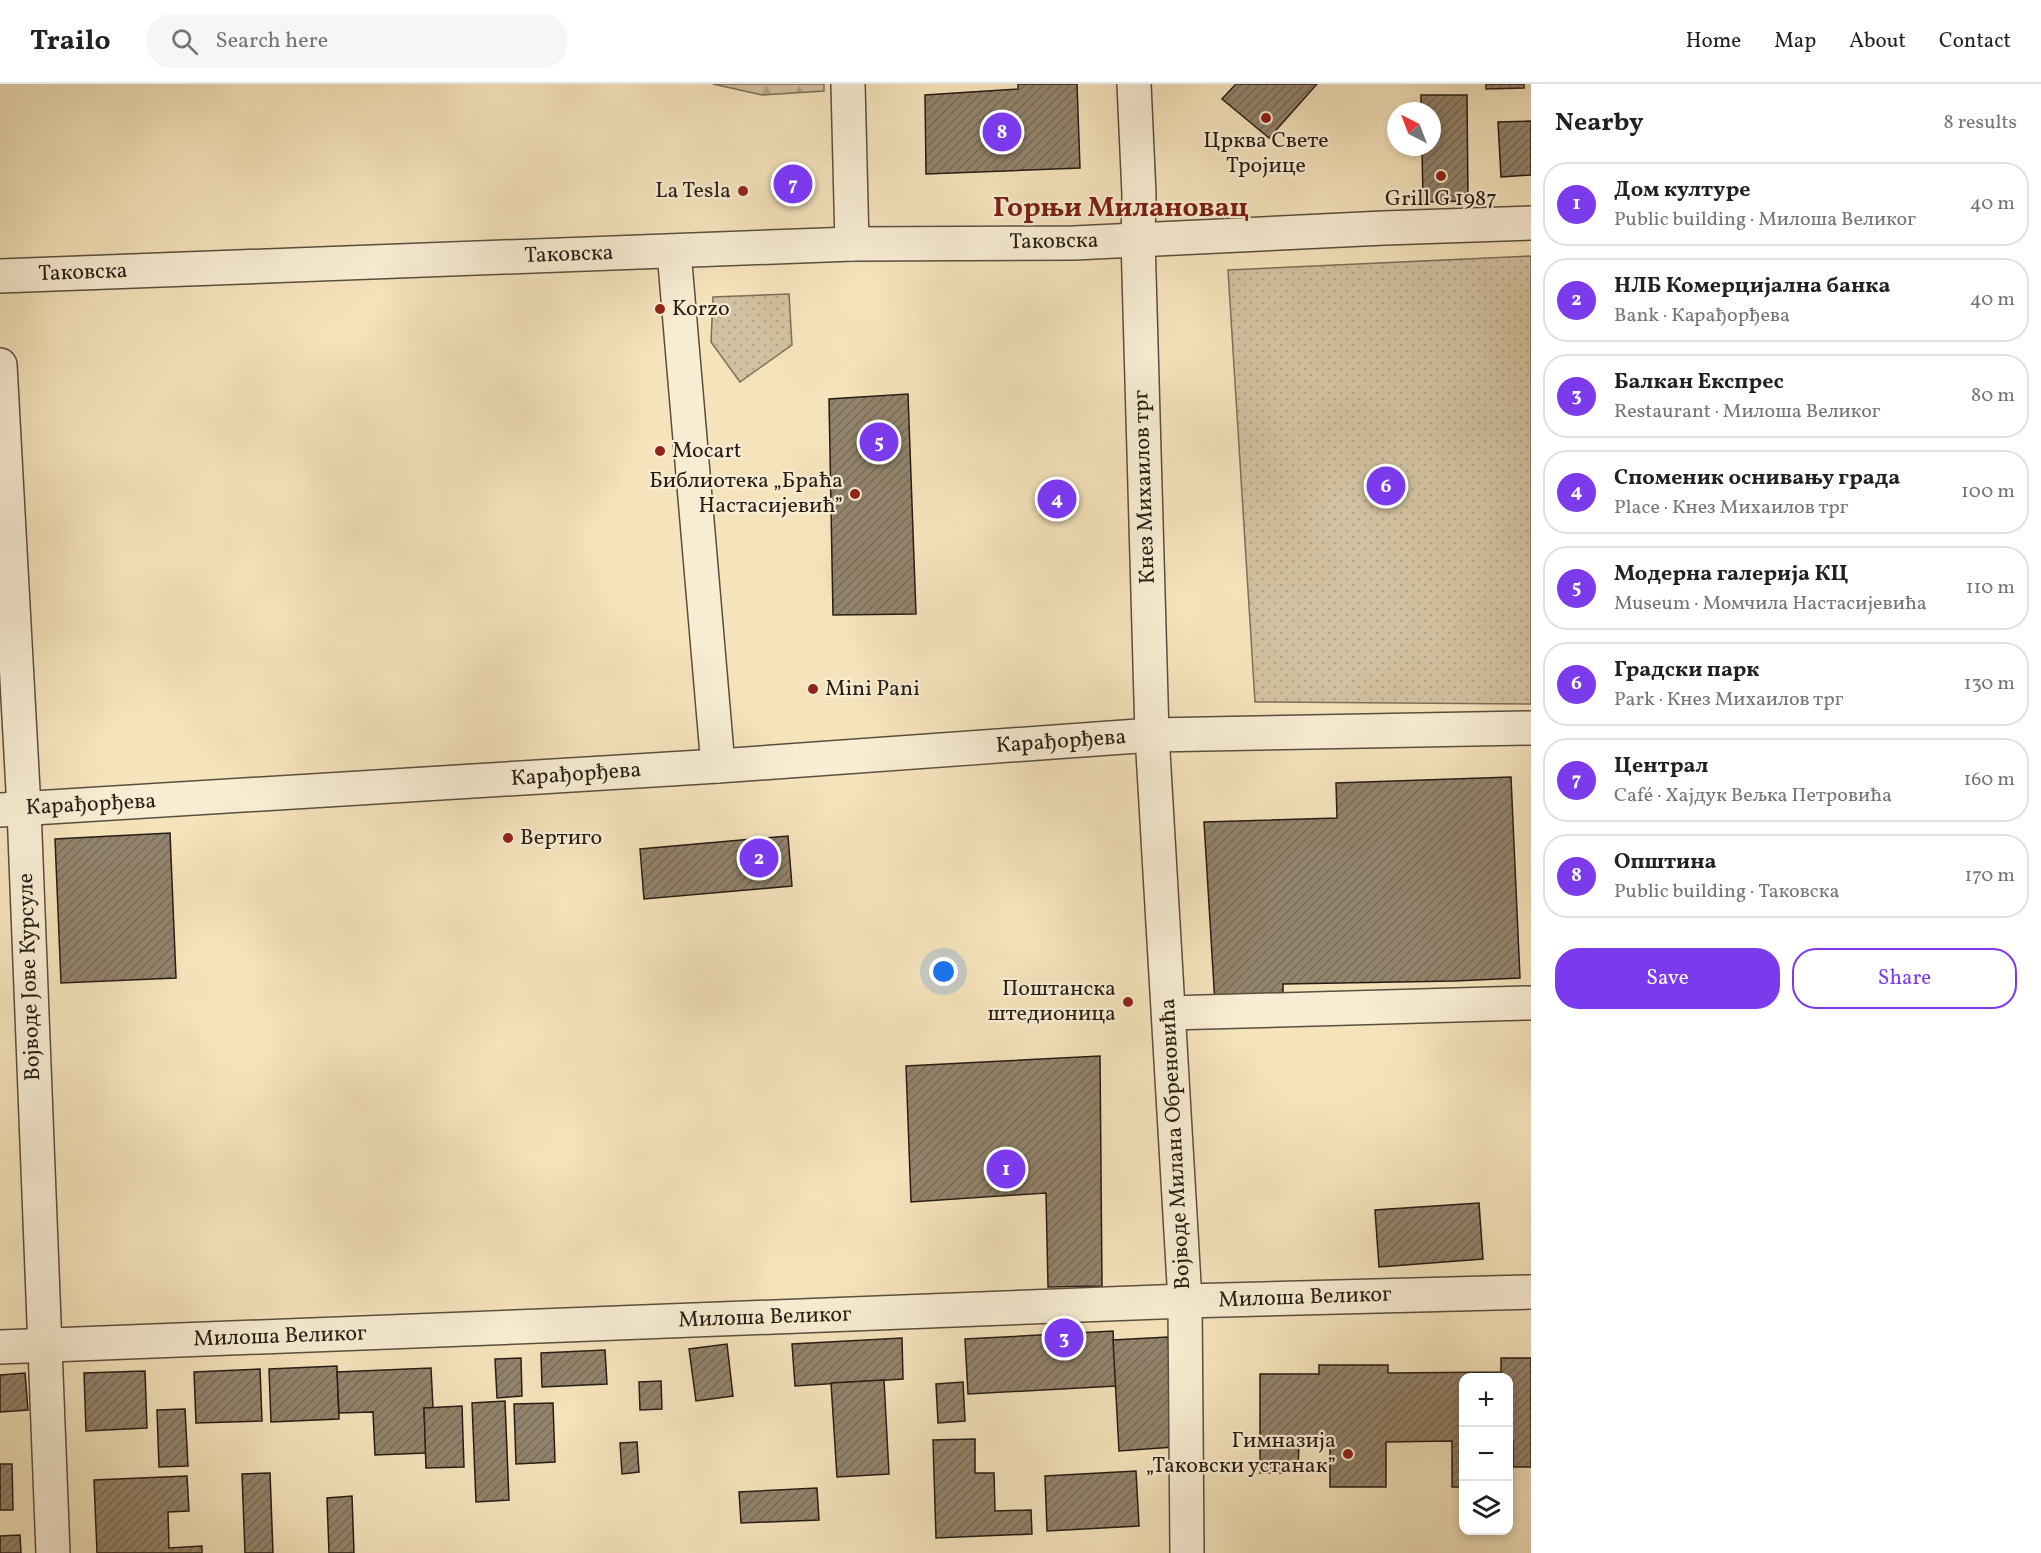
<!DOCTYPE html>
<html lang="en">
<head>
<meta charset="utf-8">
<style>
	:root { --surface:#fff; --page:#f6f6f6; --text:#202124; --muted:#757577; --line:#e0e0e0; --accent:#7c3aed }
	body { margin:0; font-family:Vollkorn,serif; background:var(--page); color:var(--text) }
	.controls { position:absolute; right:18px; bottom:18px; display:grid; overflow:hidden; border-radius:12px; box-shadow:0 3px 9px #0003 }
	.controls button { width:54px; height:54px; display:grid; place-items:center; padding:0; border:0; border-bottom:2px solid var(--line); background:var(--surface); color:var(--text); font:30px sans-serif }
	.compass { position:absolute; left:1387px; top:18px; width:54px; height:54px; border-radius:50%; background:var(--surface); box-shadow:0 3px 9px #0003; rotate:318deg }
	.you { position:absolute; left:944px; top:888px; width:21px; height:21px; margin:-15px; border:4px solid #fff; border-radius:50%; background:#1a73e8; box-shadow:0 0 0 9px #1a73e833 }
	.badge { display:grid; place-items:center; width:39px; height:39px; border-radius:50%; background:var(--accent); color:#fff; font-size:20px; font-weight:700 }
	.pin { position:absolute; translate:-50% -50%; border:3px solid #fff; box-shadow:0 2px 6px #0006 }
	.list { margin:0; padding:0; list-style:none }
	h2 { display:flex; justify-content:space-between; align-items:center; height:78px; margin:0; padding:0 24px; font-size:26px }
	h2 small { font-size:20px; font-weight:400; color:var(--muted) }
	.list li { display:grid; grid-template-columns:39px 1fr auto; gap:18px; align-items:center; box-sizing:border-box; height:84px; margin:0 12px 12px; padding:0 12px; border:2px solid var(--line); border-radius:24px }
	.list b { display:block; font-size:22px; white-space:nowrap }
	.list p { margin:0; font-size:20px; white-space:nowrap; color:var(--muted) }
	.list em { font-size:20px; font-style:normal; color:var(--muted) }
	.actions { display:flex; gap:12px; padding:18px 24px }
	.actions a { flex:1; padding:14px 0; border:2px solid var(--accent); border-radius:24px; text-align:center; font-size:21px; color:var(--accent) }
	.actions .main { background:var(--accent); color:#fff }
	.icon { flex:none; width:33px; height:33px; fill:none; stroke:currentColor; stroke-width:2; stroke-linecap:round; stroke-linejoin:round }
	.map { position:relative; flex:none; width:1531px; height:1469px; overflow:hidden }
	header { display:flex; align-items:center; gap:36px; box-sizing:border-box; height:84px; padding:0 30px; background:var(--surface); border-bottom:2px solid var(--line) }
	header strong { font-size:28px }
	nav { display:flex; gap:33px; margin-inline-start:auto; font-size:21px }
	.search { width:420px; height:54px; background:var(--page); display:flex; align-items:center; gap:15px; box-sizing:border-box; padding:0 21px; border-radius:24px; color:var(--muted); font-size:22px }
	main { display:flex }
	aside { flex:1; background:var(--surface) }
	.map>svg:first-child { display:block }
	.forest { fill:url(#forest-firs); stroke:#7d6f5a; stroke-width:1.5 }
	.park { fill:url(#park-dots); stroke:#7d6f5a; stroke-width:1.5 }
	.building { fill:url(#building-hatch); stroke:#281d15; stroke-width:1.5 }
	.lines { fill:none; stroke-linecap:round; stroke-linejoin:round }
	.minor-casing { stroke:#5b4e3f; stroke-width:36 }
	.minor { stroke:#f8edd3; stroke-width:33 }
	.poi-dot { fill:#8f2418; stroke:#f8edd3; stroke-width:2 }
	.labels { text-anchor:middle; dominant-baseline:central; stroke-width:4.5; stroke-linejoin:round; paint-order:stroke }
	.poi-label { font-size:22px; fill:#281d15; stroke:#f8edd3; text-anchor:end }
	.street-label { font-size:22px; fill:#281d15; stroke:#f8edd3 }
	.district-label { font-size:28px; font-weight:bold; fill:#7a1f14; stroke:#f8edd3 }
</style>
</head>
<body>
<header>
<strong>Trailo</strong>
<div class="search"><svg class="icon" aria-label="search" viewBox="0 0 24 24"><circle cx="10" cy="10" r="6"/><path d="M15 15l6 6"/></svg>Search here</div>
<nav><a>Home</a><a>Map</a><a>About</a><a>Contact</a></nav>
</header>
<main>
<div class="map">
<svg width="1531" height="1469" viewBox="0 0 1531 1469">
	<defs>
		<pattern id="forest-firs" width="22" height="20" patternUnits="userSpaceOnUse" patternTransform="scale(1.5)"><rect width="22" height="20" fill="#d2c1a0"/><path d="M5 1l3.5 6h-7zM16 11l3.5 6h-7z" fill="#b4a589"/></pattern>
		<pattern id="park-dots" width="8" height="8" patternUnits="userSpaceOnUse" patternTransform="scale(1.5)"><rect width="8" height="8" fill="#d2c1a0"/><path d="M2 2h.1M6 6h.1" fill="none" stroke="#b4a589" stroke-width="1.8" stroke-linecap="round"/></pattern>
		<pattern id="building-hatch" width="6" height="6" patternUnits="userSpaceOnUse" patternTransform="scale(1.5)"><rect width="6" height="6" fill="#93846c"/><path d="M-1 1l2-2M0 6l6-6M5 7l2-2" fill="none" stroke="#786b58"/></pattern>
	</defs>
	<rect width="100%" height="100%" fill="#f5e3bc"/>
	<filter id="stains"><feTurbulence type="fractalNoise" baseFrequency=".00333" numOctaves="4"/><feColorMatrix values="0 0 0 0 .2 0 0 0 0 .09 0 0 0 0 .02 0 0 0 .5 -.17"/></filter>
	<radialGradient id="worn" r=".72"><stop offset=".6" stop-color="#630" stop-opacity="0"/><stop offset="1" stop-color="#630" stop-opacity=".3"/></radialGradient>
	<path class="forest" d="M 713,0 L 824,0 L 824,7 L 762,11 Z"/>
	<g class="park">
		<path d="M 1531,172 L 1531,620 L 1255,618 L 1228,186 Z"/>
		<path d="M 789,210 L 792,261 L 740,298 L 711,258 L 713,213 Z"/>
	</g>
	<g class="building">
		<path d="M 1018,0 L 1077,0 L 1080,84 L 926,90 L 925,11 L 1018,5 Z"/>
		<path d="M 1236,0 L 1317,0 L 1269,54 L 1222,15 Z"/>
		<path d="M 1486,0 L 1524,0 L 1524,4 L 1486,5 Z"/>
		<path d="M 1421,11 L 1467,11 L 1468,117 L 1423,118 L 1422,63 L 1432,63 L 1432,27 L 1421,27 Z"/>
		<path d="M 1531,37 L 1531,91 L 1501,93 L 1498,38 Z"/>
		<path d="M 908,310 L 916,530 L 833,531 L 829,315 Z"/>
		<path d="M 1511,693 L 1520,894 L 1455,897 L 1283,900 L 1283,921 L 1215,920 L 1204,738 L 1337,734 L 1336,699 Z"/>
		<path d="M 170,749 L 176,894 L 61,899 L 55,755 Z"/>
		<path d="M 788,752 L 792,802 L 644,815 L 640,765 Z"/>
		<path d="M 1100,972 L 1102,1202 L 1048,1203 L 1046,1109 L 911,1118 L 906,982 Z"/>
		<path d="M 1479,1119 L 1483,1175 L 1379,1183 L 1375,1126 Z"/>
		<path d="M 1113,1247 L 1116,1302 L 968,1310 L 965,1255 Z"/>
		<path d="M 1168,1253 L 1174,1363 L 1119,1367 L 1113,1256 Z"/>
		<path d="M 902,1254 L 903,1295 L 795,1302 L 792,1260 Z"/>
		<path d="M 727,1260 L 733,1312 L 696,1317 L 689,1265 Z"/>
		<path d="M 605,1266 L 607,1300 L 542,1303 L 541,1269 Z"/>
		<path d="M 521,1274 L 522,1312 L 497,1314 L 495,1275 Z"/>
		<path d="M 1501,1274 L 1531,1274 L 1531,1383 L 1513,1383 L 1513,1357 L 1508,1357 L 1508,1294 L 1464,1294 L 1464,1403 L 1452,1403 L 1452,1357 L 1386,1358 L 1386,1403 L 1330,1403 L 1330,1356 L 1299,1356 L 1298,1389 L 1260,1389 L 1260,1290 L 1319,1290 L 1319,1281 L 1388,1281 L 1388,1289 L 1501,1288 Z"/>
		<path d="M 337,1282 L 339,1335 L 271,1338 L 269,1285 Z"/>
		<path d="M 431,1284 L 433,1324 L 424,1324 L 426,1369 L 375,1371 L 373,1328 L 339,1329 L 337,1288 Z"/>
		<path d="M 260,1285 L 262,1337 L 196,1339 L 194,1288 Z"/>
		<path d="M 145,1287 L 147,1344 L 86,1347 L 84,1289 Z"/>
		<path d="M 25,1289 L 28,1326 L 0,1328 L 0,1291 Z"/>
		<path d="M 884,1296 L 889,1390 L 837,1393 L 831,1299 Z"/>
		<path d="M 661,1297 L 662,1325 L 640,1326 L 639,1298 Z"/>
		<path d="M 963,1298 L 965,1337 L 938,1339 L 936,1300 Z"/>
		<path d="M 505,1317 L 509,1416 L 476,1418 L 472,1319 Z"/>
		<path d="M 553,1319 L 555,1378 L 516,1380 L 514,1320 Z"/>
		<path d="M 462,1322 L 464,1383 L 426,1384 L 424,1324 Z"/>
		<path d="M 185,1325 L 188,1382 L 159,1383 L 157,1326 Z"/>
		<path d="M 975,1355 L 975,1389 L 994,1389 L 995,1427 L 1031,1426 L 1032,1450 L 936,1454 L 933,1356 Z"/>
		<path d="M 637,1358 L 639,1388 L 622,1390 L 620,1359 Z"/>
		<path d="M 0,1380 L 12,1380 L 13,1426 L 0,1426 Z"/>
		<path d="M 1136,1387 L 1139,1442 L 1047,1447 L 1045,1392 Z"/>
		<path d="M 270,1389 L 273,1469 L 245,1469 L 242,1390 Z"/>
		<path d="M 187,1392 L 189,1427 L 168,1428 L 169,1464 L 202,1462 L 202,1469 L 97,1469 L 94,1396 Z"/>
		<path d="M 817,1404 L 819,1436 L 741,1439 L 739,1408 Z"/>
		<path d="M 352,1412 L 354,1469 L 329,1469 L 327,1414 Z"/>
		<path d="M 20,1451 L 21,1469 L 0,1469 L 0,1452 Z"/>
	</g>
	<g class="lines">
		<defs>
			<g id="minor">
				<path d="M 848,0 L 852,160"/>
				<path d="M 1134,0 L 1139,111 L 1138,155 L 1152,651 L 1185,1217 L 1187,1469"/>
				<path d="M 674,168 L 718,682"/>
				<path d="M 0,192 L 852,160 L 1074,159 L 1384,144 L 1531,139"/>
				<path d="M 0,281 L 24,725 L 53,1469"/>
				<path d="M 0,726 L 718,682 L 1152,651 L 1531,644"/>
				<path d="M 1169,929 L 1528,919"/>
				<path d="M 0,1263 L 1185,1217 L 1531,1208"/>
			</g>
		</defs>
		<use href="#minor" class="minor-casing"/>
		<use href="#minor" class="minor"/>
	</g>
	<g class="poi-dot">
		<circle cx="1266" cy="34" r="6"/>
		<circle cx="1441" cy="92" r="6"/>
		<circle cx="743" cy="107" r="6"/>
		<circle cx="660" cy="225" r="6"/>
		<circle cx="660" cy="367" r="6"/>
		<circle cx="855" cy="410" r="6"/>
		<circle cx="813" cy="605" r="6"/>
		<circle cx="508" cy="754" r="6"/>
		<circle cx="1128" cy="918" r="6"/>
		<circle cx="1348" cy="1370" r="6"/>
	</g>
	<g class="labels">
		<g class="poi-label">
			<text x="1266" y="57" text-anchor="middle">Црква Свете<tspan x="1266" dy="25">Тројице</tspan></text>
			<text x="731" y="107">La Tesla</text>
			<text x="1441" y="115" text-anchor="middle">Grill G 1987</text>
			<text x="672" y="225" text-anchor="start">Korzo</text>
			<text x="672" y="367" text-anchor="start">Mocart</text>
			<text x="843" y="397">Библиотека „Браћа<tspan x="843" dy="25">Настасијевић”</tspan></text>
			<text x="825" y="605" text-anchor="start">Mini Pani</text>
			<text x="520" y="754" text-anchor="start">Вертиго</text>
			<text x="1116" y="905">Поштанска<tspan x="1116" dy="25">штедионица</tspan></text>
			<text x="1336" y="1357">Гимназија<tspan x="1336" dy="25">„Таковски устанак”</tspan></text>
		</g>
		<g class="street-label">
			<text transform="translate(1054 158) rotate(-1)">Таковска</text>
			<text transform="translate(569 171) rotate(-2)">Таковска</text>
			<text transform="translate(83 189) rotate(-2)">Таковска</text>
			<text transform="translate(1145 403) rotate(-92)">Кнез Михаилов трг</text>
			<text transform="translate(1061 658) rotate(-4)">Карађорђева</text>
			<text transform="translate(576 691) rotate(-4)">Карађорђева</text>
			<text transform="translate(91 721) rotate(-3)">Карађорђева</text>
			<text transform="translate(30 893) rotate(-92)">Војводе Јове Курсуле</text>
			<text transform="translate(1176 1060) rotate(-93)">Војводе Милана Обреновића</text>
			<text transform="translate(1305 1214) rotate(-2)">Милоша Великог</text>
			<text transform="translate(765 1234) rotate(-2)">Милоша Великог</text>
			<text transform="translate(280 1253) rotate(-2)">Милоша Великог</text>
		</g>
		<g class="district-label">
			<text x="1121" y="124">Горњи Милановац</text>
		</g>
	</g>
	<rect width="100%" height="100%" filter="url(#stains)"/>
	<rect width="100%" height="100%" fill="url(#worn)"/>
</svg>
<div class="controls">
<button>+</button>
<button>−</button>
<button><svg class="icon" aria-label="layers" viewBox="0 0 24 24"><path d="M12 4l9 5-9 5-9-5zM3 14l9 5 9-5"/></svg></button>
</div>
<svg class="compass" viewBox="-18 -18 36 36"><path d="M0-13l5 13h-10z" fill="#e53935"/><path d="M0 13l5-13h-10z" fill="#757577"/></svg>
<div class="you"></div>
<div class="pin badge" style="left:1006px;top:1085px">1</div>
<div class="pin badge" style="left:759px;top:774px">2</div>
<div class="pin badge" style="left:1064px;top:1254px">3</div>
<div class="pin badge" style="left:1057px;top:415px">4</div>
<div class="pin badge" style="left:879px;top:358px">5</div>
<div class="pin badge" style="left:1386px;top:402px">6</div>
<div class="pin badge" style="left:793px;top:100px">7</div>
<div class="pin badge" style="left:1002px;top:48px">8</div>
</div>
<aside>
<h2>Nearby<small>8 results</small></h2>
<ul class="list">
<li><span class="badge">1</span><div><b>Дом културе</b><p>Public building · Милоша Великог</p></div><em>40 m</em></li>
<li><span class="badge">2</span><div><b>НЛБ Комерцијална банка</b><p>Bank · Карађорђева</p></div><em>40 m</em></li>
<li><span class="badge">3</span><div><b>Балкан Експрес</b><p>Restaurant · Милоша Великог</p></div><em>80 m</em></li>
<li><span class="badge">4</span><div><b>Споменик оснивању града</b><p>Place · Кнез Михаилов трг</p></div><em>100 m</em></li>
<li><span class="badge">5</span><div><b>Модерна галерија КЦ</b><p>Museum · Момчила Настасијевића</p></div><em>110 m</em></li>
<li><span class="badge">6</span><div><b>Градски парк</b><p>Park · Кнез Михаилов трг</p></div><em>130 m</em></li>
<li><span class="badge">7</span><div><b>Централ</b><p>Café · Хајдук Вељка Петровића</p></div><em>160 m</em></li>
<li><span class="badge">8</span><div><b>Општина</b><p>Public building · Таковска</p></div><em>170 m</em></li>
</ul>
<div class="actions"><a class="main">Save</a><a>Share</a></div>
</aside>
</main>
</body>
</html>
